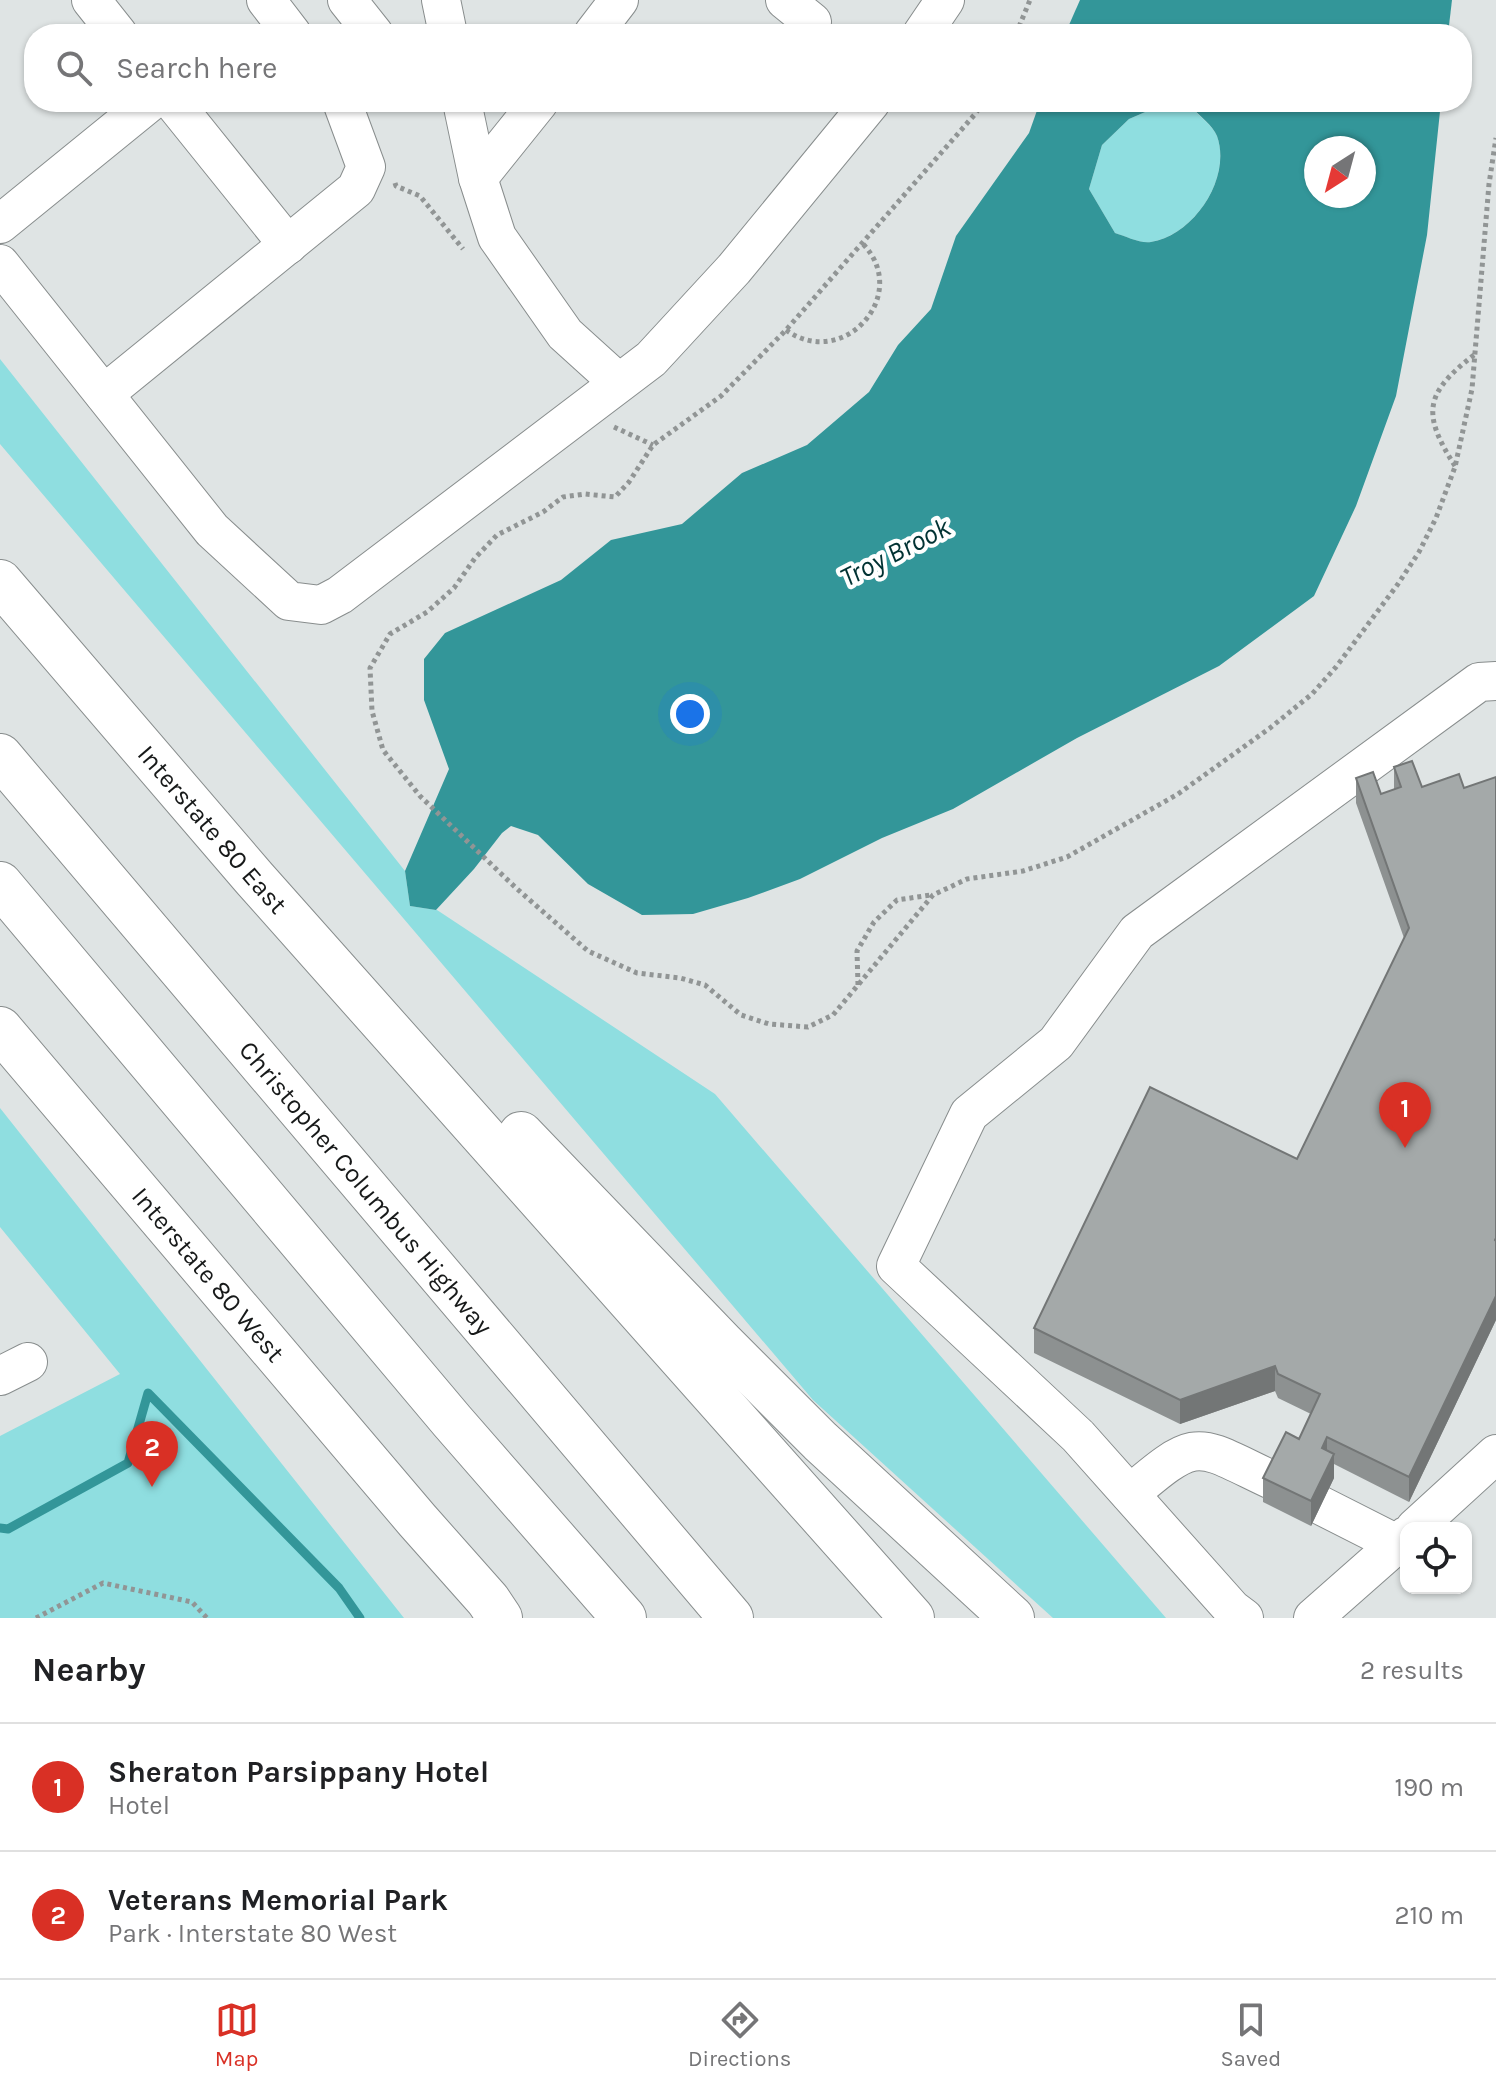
<!DOCTYPE html>
<html lang="en">
<head>
<meta charset="utf-8">
<style>
	:root { --surface:#fff; --page:#f6f6f6; --text:#202124; --muted:#757577; --line:#e0e0e0; --accent:#d93025 }
	body { margin:0; font-family:Karla,sans-serif; background:var(--page); color:var(--text) }
	.controls { position:absolute; right:24px; bottom:24px; display:grid; overflow:hidden; border-radius:16px; box-shadow:0 2px 6px #0004 }
	.controls button { width:72px; height:72px; display:grid; place-items:center; padding:0; border:0; border-bottom:2px solid var(--line); background:var(--surface); color:var(--text); font:40px sans-serif }
	.compass { position:absolute; left:1304px; top:136px; width:72px; height:72px; border-radius:50%; background:var(--surface); box-shadow:0 2px 6px #0004; rotate:216deg }
	.you { position:absolute; left:690px; top:714px; width:28px; height:28px; margin:-20px; border:6px solid #fff; border-radius:50%; background:#1a73e8; box-shadow:0 0 0 12px #1a73e833 }
	.badge { display:grid; place-items:center; width:52px; height:52px; border-radius:50%; background:var(--accent); color:#fff; font-size:26px; font-weight:700 }
	.pin { position:absolute; translate:-50% -66px; filter:drop-shadow(0 2px 4px #0008) }
	.pin::after { content:''; position:absolute; top:42px; width:28px; height:24px; background:inherit; clip-path:polygon(0 0,100% 0,50% 100%) }
	.list { margin:0; padding:0; list-style:none }
	h2 { display:flex; justify-content:space-between; align-items:center; height:104px; margin:0; padding:0 32px; font-size:34px }
	h2 small { font-size:26px; font-weight:400; color:var(--muted) }
	.list li { display:grid; grid-template-columns:52px 1fr auto; gap:24px; align-items:center; box-sizing:border-box; height:128px; padding:0 32px; border-top:2px solid var(--line) }
	.list b { display:block; font-size:30px; white-space:nowrap }
	.list p { margin:0; font-size:26px; white-space:nowrap; color:var(--muted) }
	.list em { font-size:26px; font-style:normal; color:var(--muted) }
	.icon { flex:none; width:44px; height:44px; fill:none; stroke:currentColor; stroke-width:2; stroke-linecap:round; stroke-linejoin:round }
	.map { position:relative; flex:none; width:1496px; height:1618px; overflow:hidden }
	.search { position:absolute; background:var(--surface); box-shadow:0 2px 6px #0004; left:24px; right:24px; top:24px; height:88px; display:flex; align-items:center; gap:20px; box-sizing:border-box; padding:0 28px; border-radius:32px; color:var(--muted); font-size:30px }
	.sheet { height:360px; background:var(--surface) }
	nav { display:flex; justify-content:space-around; align-items:center; box-sizing:border-box; height:112px; border-top:2px solid var(--line); background:var(--surface); font-size:22px; color:var(--muted) }
	nav a { display:grid; justify-items:center; gap:4px }
	nav .on { color:var(--accent) }
	.map>svg:first-child { display:block }
	.green { fill:#8fdee0 }
	.water { fill:#339699; fill-rule:evenodd }
	.lines { fill:none; stroke-linecap:round; stroke-linejoin:round }
	.stream { stroke:#339699; stroke-width:9 }
	.minor-casing { stroke:#888d8d; stroke-width:40 }
	.highway-casing { stroke:#888d8d; stroke-width:46 }
	.path { stroke:#919595; stroke-width:5; stroke-dasharray:4 4; stroke-linecap:butt }
	.minor { stroke:#fff; stroke-width:38 }
	.highway { stroke:#fff; stroke-width:44 }
	.wall { fill:#8d9191 }
	.shaded-wall { fill:#737676 }
	.building { fill:#a4a9a9; stroke:#737676; stroke-width:2 }
	.labels { text-anchor:middle; dominant-baseline:central; stroke-width:8; stroke-linejoin:round; paint-order:stroke }
	.street-label { font-size:26px; fill:#171919; stroke:#fff }
	.water-label { font-size:28px; font-style:italic; fill:#013233; stroke:#fff }
</style>
</head>
<body>
<div class="map">
<svg width="1496" height="1618" viewBox="0 0 1496 1618">
	<rect width="100%" height="100%" fill="#dfe4e4"/>
	<g class="green">
		<path d="M 1159,106 L 1192,108 C 1199,116 1213,126 1217,136 C 1232,178 1194,235 1151,242 C 1141,244 1125,236 1115,233 L 1089,189 L 1102,145 L 1129,119 Z"/>
		<path d="M 0,359 L 405,871 L 410,906 L 437,910 L 715,1094 L 1166,1618 L 1053,1618 L 813,1400 L 0,444 Z"/>
		<path d="M 0,1108 L 404,1618 L 0,1618 L 0,1436 L 120,1374 L 0,1227 Z"/>
	</g>
	<g class="water">
		<path d="M 1080,0 L 1452,0 L 1448,34 L 1065,34 Z"/>
		<path d="M 1040,102 L 1441,102 L 1427,235 L 1396,396 L 1356,506 L 1314,596 L 1219,666 L 1077,738 L 953,809 L 882,838 L 800,879 L 748,898 L 693,914 L 642,915 L 588,884 L 538,835 L 511,826 L 502,833 L 474,869 L 436,910 L 410,906 L 405,871 L 449,769 L 424,700 L 424,659 L 445,633 L 561,580 L 611,540 L 682,524 L 742,473 L 807,445 L 869,392 L 898,345 L 931,309 L 956,236 L 1029,133 ZM 1159,106 L 1192,108 C 1200,116 1213,126 1217,136 C 1232,178 1194,235 1151,242 C 1141,244 1125,236 1115,233 L 1089,189 L 1102,145 L 1129,119 ZM 1316,148 L 1364,148 L 1364,196 L 1316,196 Z"/>
	</g>
	<g class="lines">
		<path class="stream" d="M 0,1528 L 8,1529 L 128,1463 L 148,1393 L 339,1588 L 360,1618"/>
		<defs>
			<g id="minor">
				<path d="M 91,0 L 118,34"/>
				<path d="M 266,0 L 292,34"/>
				<path d="M 347,0 L 374,34"/>
				<path d="M 441,0 L 448,34"/>
				<path d="M 785,0 L 812,22"/>
				<path d="M 593,34 L 619,0"/>
				<path d="M 922,34 L 945,0"/>
				<path d="M 173,102 L 288,245"/>
				<path d="M 462,102 L 478,178 L 497,237 L 565,334 L 618,382"/>
				<path d="M 478,178 L 539,102"/>
				<path d="M 0,224 L 150,102"/>
				<path d="M 0,264 L 212,530 L 289,601 L 321,605 L 340,595 L 651,359 L 734,269 L 871,102"/>
				<path d="M 104,394 L 356,189 L 366,167 L 342,102"/>
				<path d="M 0,1376 L 28,1362"/>
				<path d="M 1130,1494 C 1200,1434 1195,1444 1274,1481"/>
				<path d="M 1320,1505 L 1397,1544"/>
				<path d="M 1415,1528 L 1496,1454"/>
				<path d="M 1244,1618 L 1232,1609 L 1078,1436 L 896,1266 L 969,1114 L 1056,1043 L 1137,932 L 1479,682 L 1496,681"/>
				<path d="M 1313,1618 L 1406,1536"/>
			</g>
			<g id="highway">
				<path id="s1" d="M 0,582 L 254,878 L 912,1618"/>
				<path id="s2" d="M 0,756 L 731,1618"/>
				<path d="M 0,884 L 452,1421 L 624,1618"/>
				<path id="s3" d="M 0,1029 L 417,1520 L 488,1600 L 500,1618"/>
				<path d="M 521,1134 L 722,1343 L 820,1441 L 1012,1618"/>
			</g>
		</defs>
		<use href="#minor" class="minor-casing"/>
		<use href="#highway" class="highway-casing"/>
		<g class="path">
			<path d="M 1016,34 L 1030,0"/>
			<path d="M 983,102 L 976,113 L 786,330 L 721,396 L 653,445 L 629,482 L 615,497 L 585,494 L 563,497 L 543,512 L 497,535 L 475,558 L 454,588 L 427,612 L 390,634 L 370,668 L 372,711 L 383,750 L 420,796 L 516,888 L 588,951 L 637,973 L 680,978 L 705,985 L 741,1015 L 769,1024 L 808,1027 L 833,1015 L 933,895 L 967,879 L 1023,871 L 1067,857 L 1178,794 L 1270,728 L 1312,694 L 1336,667 L 1398,584 L 1419,552 L 1436,518 L 1455,467 L 1472,389 L 1489,184 L 1496,138"/>
			<path d="M 395,183 L 396,186 L 420,196 L 463,249"/>
			<path d="M 786,330 C 843,371 912,295 863,244"/>
			<path d="M 614,427 L 653,445"/>
			<path d="M 1455,466 C 1421,413 1425,393 1474,355"/>
			<path d="M 858,985 L 857,951 L 874,922 L 897,900 L 931,895"/>
			<path d="M 36,1618 L 103,1583 L 192,1602 L 207,1618"/>
		</g>
		<use href="#minor" class="minor"/>
		<use href="#highway" class="highway"/>
	</g>
	<path class="wall" d="M 1394,767 L 1422,787 L 1464,788 L 1496,777 L 1496,1320 L 1409,1502 L 1334,1464 L 1334,1478 L 1311,1526 L 1263,1502 L 1263,1478 L 1299,1439 L 1311,1414 L 1278,1398 L 1275,1391 L 1180,1424 L 1034,1353 L 1034,1328 L 1297,1159 L 1404,938 L 1356,803 L 1356,778 L 1381,794 L 1394,789 Z"/>
	<g class="shaded-wall">
		<path d="M 1496,1296 L 1496,1320 L 1409,1502 L 1409,1477 Z"/>
		<path d="M 1275,1366 L 1275,1391 L 1180,1424 L 1180,1400 Z"/>
		<path d="M 1327,1437 L 1327,1461 L 1322,1448 Z"/>
		<path d="M 1334,1454 L 1334,1478 L 1311,1526 L 1311,1501 Z"/>
	</g>
	<path class="building" d="M 1412,761 L 1422,787 L 1459,774 L 1464,788 L 1496,777 L 1496,1238 L 1495,1240 L 1496,1241 L 1496,1296 L 1409,1477 L 1327,1437 L 1322,1448 L 1334,1454 L 1311,1501 L 1263,1478 L 1286,1432 L 1299,1439 L 1320,1394 L 1278,1374 L 1275,1366 L 1180,1400 L 1034,1328 L 1150,1087 L 1297,1159 L 1409,928 L 1356,778 L 1373,772 L 1381,794 L 1401,787 L 1394,767 Z"/>
	<g class="labels">
		<g class="street-label">
			<text stroke="none"><textPath href="#s1" startOffset="326">Interstate 80 East</textPath></text>
			<text stroke="none"><textPath href="#s2" startOffset="566">Christopher Columbus Highway</textPath></text>
			<text stroke="none"><textPath href="#s3" startOffset="322">Interstate 80 West</textPath></text>
		</g>
		<g class="water-label">
			<text transform="translate(895 552) rotate(-27)">Troy Brook</text>
		</g>
	</g>
</svg>
<div class="controls">
<button><svg class="icon" aria-label="locate" viewBox="0 0 24 24"><circle cx="12" cy="12" r="6"/><path d="M12 2v4M12 18v4M2 12h4M18 12h4"/></svg></button>
</div>
<svg class="compass" viewBox="-18 -18 36 36"><path d="M0-13l5 13h-10z" fill="#e53935"/><path d="M0 13l5-13h-10z" fill="#757577"/></svg>
<div class="you"></div>
<div class="pin badge" style="left:1405px;top:1148px">1</div>
<div class="pin badge" style="left:152px;top:1487px">2</div>
<div class="search"><svg class="icon" aria-label="search" viewBox="0 0 24 24"><circle cx="10" cy="10" r="6"/><path d="M15 15l6 6"/></svg>Search here</div>
</div>
<section class="sheet">
<h2>Nearby<small>2 results</small></h2>
<ul class="list">
<li><span class="badge">1</span><div><b>Sheraton Parsippany Hotel</b><p>Hotel</p></div><em>190 m</em></li>
<li><span class="badge">2</span><div><b>Veterans Memorial Park</b><p>Park · Interstate 80 West</p></div><em>210 m</em></li>
</ul>
</section>
<nav>
<a class="on"><svg class="icon" aria-label="map" viewBox="0 0 24 24"><path d="M3 6l6-2 6 2 6-2v14l-6 2-6-2-6 2zM9 4v14M15 6v14"/></svg>Map</a>
<a><svg class="icon" aria-label="directions" viewBox="0 0 24 24"><path d="M12 3l9 9-9 9-9-9zM9 14v-3h6M13 9l2 2-2 2"/></svg>Directions</a>
<a><svg class="icon" aria-label="saved" viewBox="0 0 24 24"><path d="M7 4h10v16l-5-4-5 4z"/></svg>Saved</a>
</nav>
</body>
</html>
